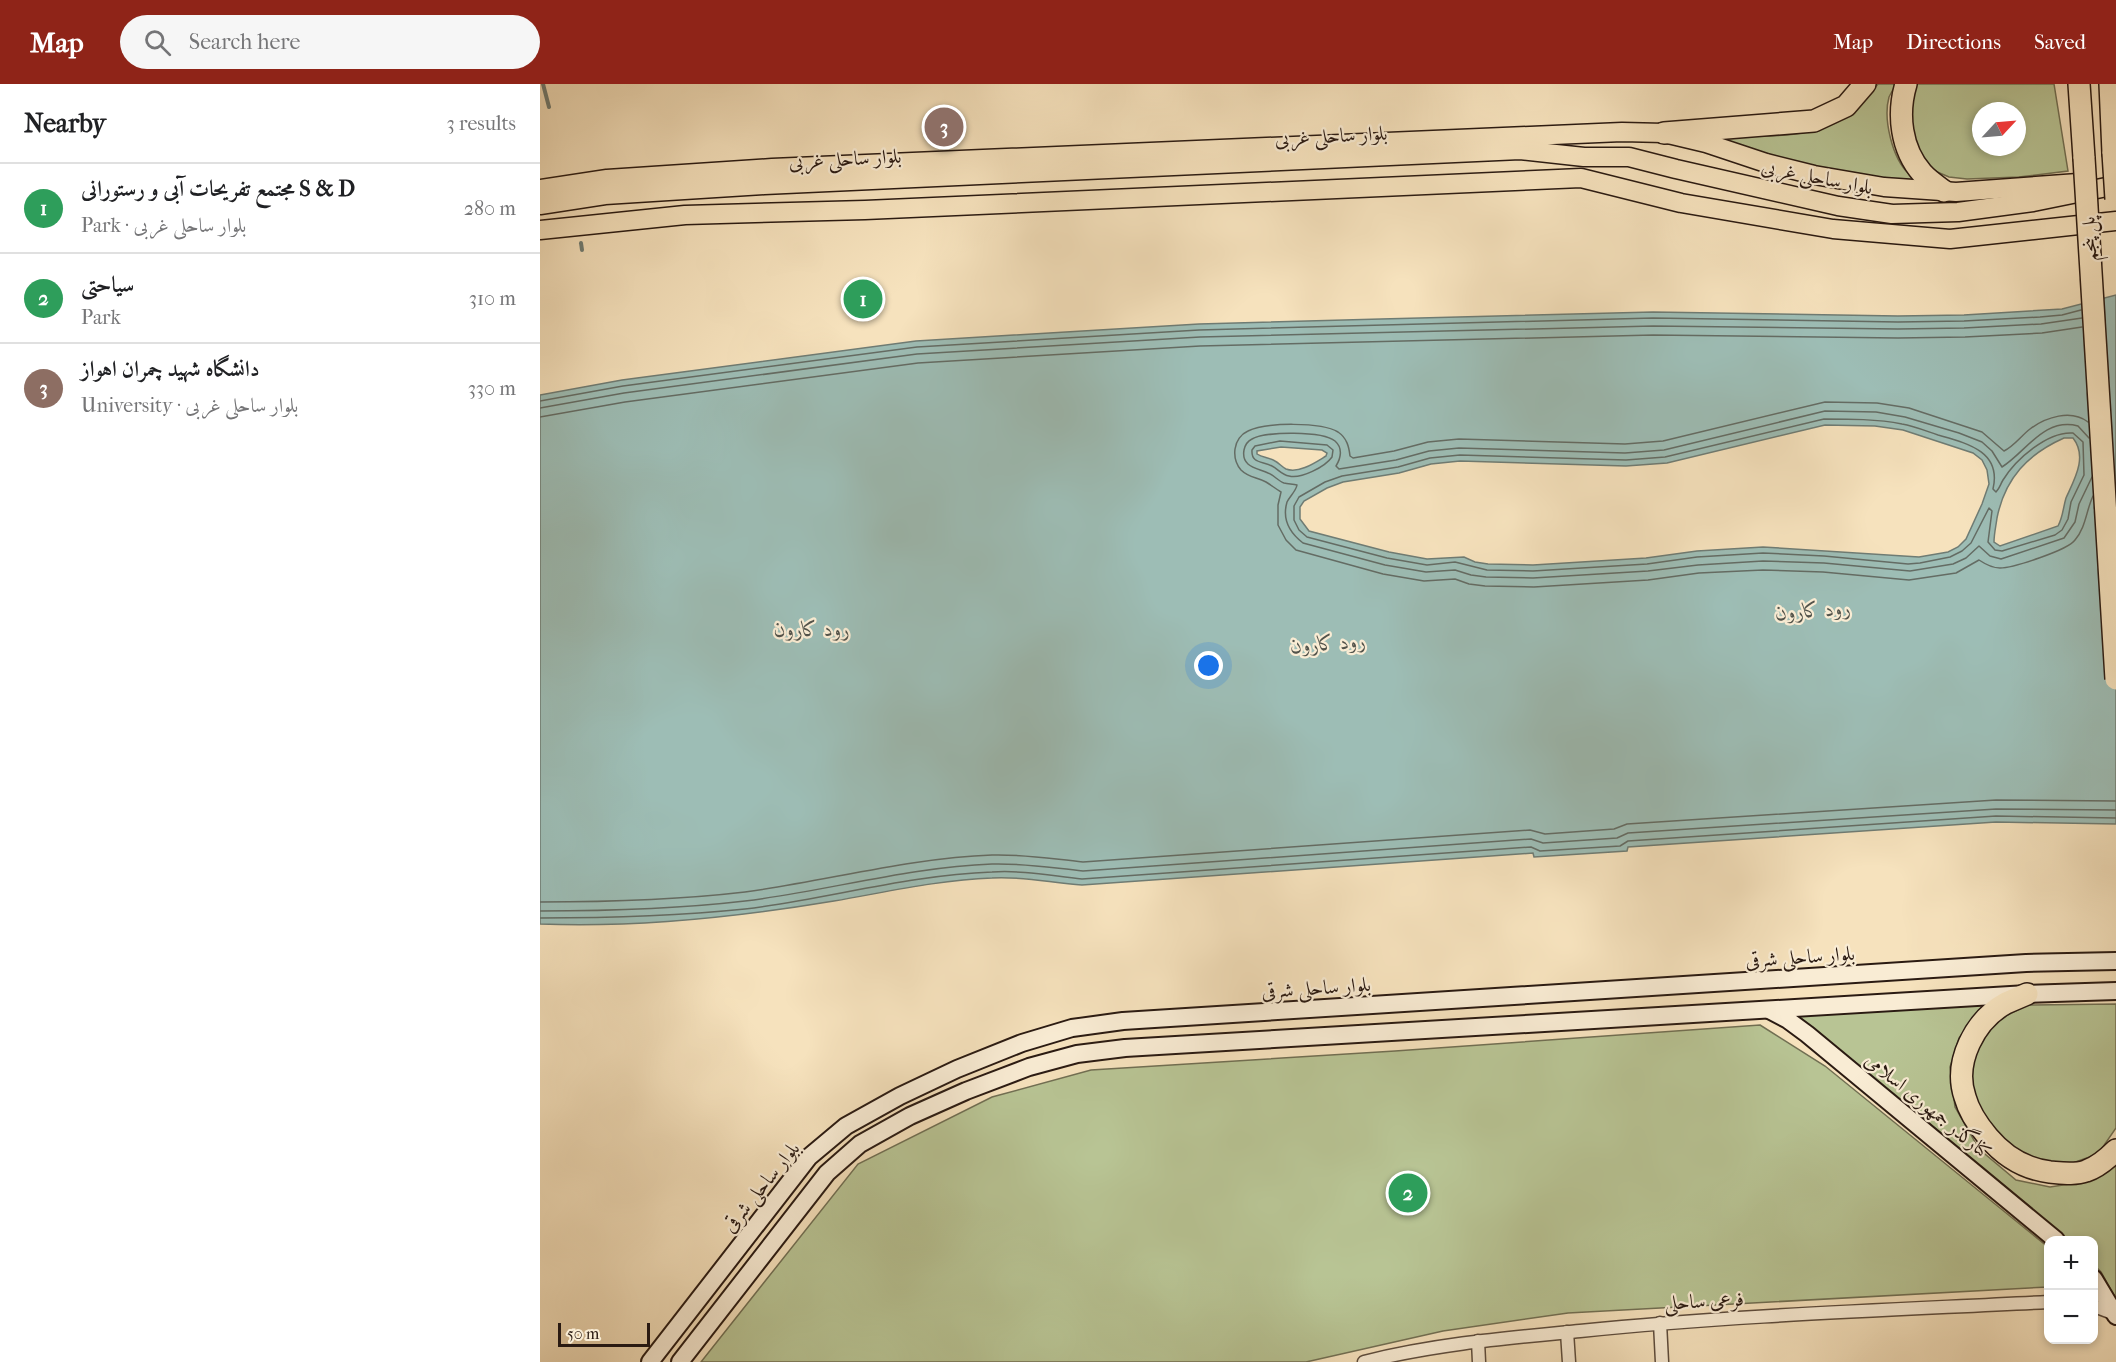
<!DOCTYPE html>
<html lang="en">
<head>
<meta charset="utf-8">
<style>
	:root { --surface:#fff; --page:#f6f6f6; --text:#202124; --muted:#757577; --line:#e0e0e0; --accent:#8f2418 }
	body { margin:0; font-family:"IM FELL French Canon",Amiri,serif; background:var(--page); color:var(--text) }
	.controls { position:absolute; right:18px; bottom:18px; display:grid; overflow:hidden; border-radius:12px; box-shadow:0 3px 9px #0003 }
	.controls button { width:54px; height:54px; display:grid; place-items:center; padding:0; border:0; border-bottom:2px solid var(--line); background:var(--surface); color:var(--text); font:30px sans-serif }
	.compass { position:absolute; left:1432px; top:18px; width:54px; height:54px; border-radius:50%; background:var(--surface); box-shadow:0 3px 9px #0003; rotate:64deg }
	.scale { position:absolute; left:18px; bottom:15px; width:92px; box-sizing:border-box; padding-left:6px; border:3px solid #2a1a12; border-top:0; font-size:16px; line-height:21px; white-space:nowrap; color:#2a1a12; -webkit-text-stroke:4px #f9ecd4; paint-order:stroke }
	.you { position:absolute; left:669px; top:582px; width:21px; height:21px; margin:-15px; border:4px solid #fff; border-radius:50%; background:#1a73e8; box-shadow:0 0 0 9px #1a73e833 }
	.badge { display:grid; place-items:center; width:39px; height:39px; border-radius:50%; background:var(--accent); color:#fff; font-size:20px; font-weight:700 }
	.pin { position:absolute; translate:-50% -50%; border:3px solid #fff; box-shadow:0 2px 6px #0006 }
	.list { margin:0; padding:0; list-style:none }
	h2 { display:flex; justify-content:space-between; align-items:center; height:78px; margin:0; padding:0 24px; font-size:26px }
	h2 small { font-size:20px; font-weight:400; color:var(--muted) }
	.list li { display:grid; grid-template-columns:39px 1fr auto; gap:18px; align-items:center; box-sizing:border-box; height:90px; padding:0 24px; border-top:2px solid var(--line) }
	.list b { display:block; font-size:22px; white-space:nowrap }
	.list p { margin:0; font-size:20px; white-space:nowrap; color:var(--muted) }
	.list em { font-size:20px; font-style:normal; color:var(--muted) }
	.icon { flex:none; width:33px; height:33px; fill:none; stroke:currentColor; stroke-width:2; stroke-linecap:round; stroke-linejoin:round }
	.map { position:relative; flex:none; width:1576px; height:1278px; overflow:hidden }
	header { display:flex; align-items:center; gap:36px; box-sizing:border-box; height:84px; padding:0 30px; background:var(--accent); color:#fff }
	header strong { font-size:28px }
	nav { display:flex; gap:33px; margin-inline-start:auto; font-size:21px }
	.search { width:420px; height:54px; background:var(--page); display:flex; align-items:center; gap:15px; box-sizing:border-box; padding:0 21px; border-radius:33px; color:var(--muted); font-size:22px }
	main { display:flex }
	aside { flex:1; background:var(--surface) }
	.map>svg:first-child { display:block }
	.green { fill:#b8c494; stroke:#716f53; stroke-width:1.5; fill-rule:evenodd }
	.water { fill:#9dbdb5; stroke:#6f7c74; stroke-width:1.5; fill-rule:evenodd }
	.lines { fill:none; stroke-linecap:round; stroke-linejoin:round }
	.shore { stroke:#646c64; stroke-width:1.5 }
	.stream { stroke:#6f7c74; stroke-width:4 }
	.street-casing { stroke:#5d4c3d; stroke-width:15 }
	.secondary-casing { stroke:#2a1a12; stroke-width:20 }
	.primary-casing { stroke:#2a1a12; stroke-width:21 }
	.highway-casing { stroke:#2a1a12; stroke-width:24 }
	.street { stroke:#f9ecd4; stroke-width:12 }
	.secondary { stroke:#f9ecd4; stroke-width:16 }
	.primary { stroke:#f6e2bd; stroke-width:18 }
	.highway { stroke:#f6e2bd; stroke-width:21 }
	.highway-bridge-casing { stroke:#2a1a12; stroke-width:24; stroke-linecap:butt }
	.highway-bridge { stroke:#f6e2bd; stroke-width:21 }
	.labels { text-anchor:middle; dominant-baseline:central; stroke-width:4.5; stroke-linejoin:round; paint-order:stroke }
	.street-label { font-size:20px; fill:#2a1a12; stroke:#f9ecd4 }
	.water-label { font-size:21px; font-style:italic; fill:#52534b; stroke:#f9ecd4 }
</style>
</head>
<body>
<header>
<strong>Map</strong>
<div class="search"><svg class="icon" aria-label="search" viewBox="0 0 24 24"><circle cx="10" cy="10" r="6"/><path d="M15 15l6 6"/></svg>Search here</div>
<nav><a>Map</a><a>Directions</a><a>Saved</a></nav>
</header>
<main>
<aside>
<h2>Nearby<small>3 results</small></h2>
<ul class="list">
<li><span class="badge" style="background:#2e9e5b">1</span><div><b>مجتمع تفریحات آبی و رستورانی S &amp; D</b><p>Park · بلوار ساحلی غربی</p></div><em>280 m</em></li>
<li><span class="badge" style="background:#2e9e5b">2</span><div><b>سیاحتی</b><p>Park</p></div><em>310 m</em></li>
<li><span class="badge" style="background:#8d6e63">3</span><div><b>دانشگاه شهید چمران اهواز</b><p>University · بلوار ساحلی غربی</p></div><em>330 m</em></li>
</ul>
</aside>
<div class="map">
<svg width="1576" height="1278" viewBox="0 0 1576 1278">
	<rect width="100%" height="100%" fill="#f6e2bd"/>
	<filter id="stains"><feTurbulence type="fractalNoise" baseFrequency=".00333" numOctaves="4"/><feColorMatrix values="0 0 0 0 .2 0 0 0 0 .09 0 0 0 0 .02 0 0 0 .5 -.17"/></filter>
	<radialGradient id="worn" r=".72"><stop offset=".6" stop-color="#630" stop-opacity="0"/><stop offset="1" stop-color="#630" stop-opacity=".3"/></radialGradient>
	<g class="green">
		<path d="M 1338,0 L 1356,0 C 1354,4 1351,9 1349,13 C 1343,35 1352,74 1369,90 C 1374,94 1379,98 1384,102 L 1255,79 L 1167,51 C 1212,51 1270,59 1309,31 C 1320,23 1329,10 1338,0 Z"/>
		<path d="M 1375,0 L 1514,0 L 1528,87 L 1479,93 L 1427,95 L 1409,93 L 1395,87 L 1378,71 L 1366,37 ZM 1441,27 L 1477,27 L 1477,63 L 1441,63 Z"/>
		<path d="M 1451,919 L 1433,934 L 1419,954 L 1410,983 L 1415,1023 L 1439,1065 L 1476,1096 L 1510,1103 L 1549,1097 L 1576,1080 L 1576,1215 L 1561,1188 L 1554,1181 L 1554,1156 L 1528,1156 L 1505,1136 L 1246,931 Z"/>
		<path d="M 1576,920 L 1576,1044 L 1558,1070 L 1527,1081 L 1504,1081 L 1475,1070 L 1448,1044 L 1432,1013 L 1430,988 L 1436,965 L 1456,937 L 1487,921 Z"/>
		<path d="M 1220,941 L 1285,982 L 1508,1163 L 1508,1203 L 1028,1229 L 903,1247 L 766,1278 L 161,1278 L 318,1080 L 452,1013 L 551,986 L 855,967 Z"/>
	</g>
	<path class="water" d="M 1576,211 L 1576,740 L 1456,738 L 1088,763 L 1087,767 L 994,773 L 993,769 L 542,801 C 511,799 484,792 452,794 C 398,796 347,808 294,817 C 198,833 98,844 0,840 L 0,311 L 82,296 L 376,257 L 659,240 L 841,235 L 1113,228 L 1358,232 L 1424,231 L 1522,225 ZM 1285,341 L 1335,342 L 1363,346 L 1433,369 L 1442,376 L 1447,386 L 1449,400 L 1442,420 L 1426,455 L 1418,463 L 1408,468 L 1379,473 L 1223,463 L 1157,467 L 1106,474 L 993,481 L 948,480 L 935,478 L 924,473 L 887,475 L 849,468 L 769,447 L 760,435 L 760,423 L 764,417 L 787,404 L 803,398 L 859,389 L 891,380 L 920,377 L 1086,382 L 1127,379 ZM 1524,354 L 1533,354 C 1548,373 1534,396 1526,414 C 1523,424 1523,433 1518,442 L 1460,462 L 1454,458 C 1454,450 1456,442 1457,434 C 1465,394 1488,370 1524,354 ZM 741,363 L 782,366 L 787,369 L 786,372 C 776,378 759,390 746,385 C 742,383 739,379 735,377 C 728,373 723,374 717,370 L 717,367 Z"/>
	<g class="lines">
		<g class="shore">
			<path d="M 0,317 L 83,302 L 377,263 L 659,246 L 1113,234 L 1358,238 L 1424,237 L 1500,233 L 1522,231 L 1541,226"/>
			<path d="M 0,324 L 84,309 L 377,270 L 660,253 L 1113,242 L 1358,245 L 1424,244 L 1501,240 L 1542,234"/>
			<path d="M 0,333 L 85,318 L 378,279 L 660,262 L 1113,251 L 1358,254 L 1425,253 L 1502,249 L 1542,243"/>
			<path d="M 1284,335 C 1310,335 1337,335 1362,340 C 1374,342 1386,347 1398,351 C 1426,359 1462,367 1453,405 L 1456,408 C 1460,404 1460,401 1463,396 C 1476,375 1508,347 1533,349 L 1543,358 L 1544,391 L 1531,418 L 1528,435 L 1522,446 L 1515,451 L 1462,467 L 1455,466 L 1448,458 L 1452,427 L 1449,424 L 1431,459 L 1422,467 L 1410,473 L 1380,479 L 1368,480 L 1284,472 L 1223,469 L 1157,473 L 1107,480 L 993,487 L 947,486 L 915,478 L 887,481 L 847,474 L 767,453 L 759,446 L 754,436 L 754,422 L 759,413 L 785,398 L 802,392 L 858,383 L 890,374 L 920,371 L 1086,376 L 1125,373 Z"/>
			<path d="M 1548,338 C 1531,325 1506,333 1490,345 C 1481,352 1474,362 1464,367 L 1442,348 L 1369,324 L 1337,319 L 1285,318 L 1123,357 L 1085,360 L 919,355 L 888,358 L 854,367 L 813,374 L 810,372 C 809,363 807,354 798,348 C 782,338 725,338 708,347 C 701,350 696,357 695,365 C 694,373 696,380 701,386 C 709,394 717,393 726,398 C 731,401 736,405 741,408 L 738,421 L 738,441 L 746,456 L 756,466 L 843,490 L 884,497 L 915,495 L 929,500 L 945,502 L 994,503 L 1108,496 L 1159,489 L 1223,486 L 1283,488 L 1369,496 L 1416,489 L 1439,476 C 1445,480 1452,484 1460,484 C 1473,484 1528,466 1535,456 C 1546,443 1546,427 1553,412"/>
			<path d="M 1549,354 L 1538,342 C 1504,333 1486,368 1462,383 L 1452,367 L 1442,358 L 1419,349 L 1365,333 L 1336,328 L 1285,327 L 1124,366 L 1085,369 L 919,364 L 889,367 L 856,376 L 799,385 L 796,382 C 801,374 803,364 795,357 C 783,347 725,347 712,355 C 708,357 705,361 704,366 C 701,383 717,384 728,389 C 734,391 738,397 744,399 C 748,400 753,400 757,401 C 756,407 750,412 747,418 C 742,435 750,449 763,459 L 845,481 L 886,488 L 915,486 L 931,491 L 946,493 L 993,494 L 1108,487 L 1158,481 L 1223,477 L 1284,479 L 1370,487 L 1413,480 L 1426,474 L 1439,462 L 1450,472 L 1461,475 L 1524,454 L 1535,438 L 1539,420 L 1552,393"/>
			<path d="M 740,357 L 787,361 L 793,366 L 792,373 C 785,383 761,395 749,392 C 742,391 738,385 732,382 C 723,377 711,380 712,366 L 715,362 Z"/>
			<path d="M 0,818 C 68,818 137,816 205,808 C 287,797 369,774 452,771 C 483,770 512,775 543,778 L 990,746 L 1005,750 L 1074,745 L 1087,740 L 1456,716 L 1576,717"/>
			<path d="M 0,827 C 68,827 137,825 205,817 C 287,807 369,783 452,780 C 483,779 512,784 543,787 L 991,755 L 1003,759 L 1077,754 L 1088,749 L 1456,725 L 1576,726"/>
			<path d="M 0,834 C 68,834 136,832 205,825 C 287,815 368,791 452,788 C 483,786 512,792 542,795 L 991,763 L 1000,767 L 1080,762 L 1088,757 L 1456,732 L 1576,734"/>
		</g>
		<g class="stream">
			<path d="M 3,0 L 9,23"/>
			<path d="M 41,159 L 42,166"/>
		</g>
		<defs>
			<g id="street">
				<path d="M 1554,1222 L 1575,1230"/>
				<path d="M 1120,1239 L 1122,1278"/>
				<path d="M 1027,1248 L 1029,1278"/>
				<path d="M 938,1257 L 939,1278"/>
				<path d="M 824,1278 C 895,1260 968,1254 1040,1247 C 1196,1231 1352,1226 1508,1218"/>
			</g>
			<g id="secondary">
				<path d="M 1229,926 L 1248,936 L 1267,950 L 1516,1156"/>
				<path d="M 1554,1195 L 1576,1232"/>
				<path d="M 110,1278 L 269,1073 L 306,1042 L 360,1012 L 417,985 L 482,959 L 532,944 L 583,937 L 1486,879 L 1576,877"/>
				<path d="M 140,1278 L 287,1089 L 320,1060 L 370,1032 L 426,1007 L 489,983 L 537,970 L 585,964 L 1487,910 L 1576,907"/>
			</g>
			<g id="primary">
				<path d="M 0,105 L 67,95 L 232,84 L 1082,48 L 1124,49 L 1166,59 L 1226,79 L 1274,91 L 1344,103 L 1416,108 L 1538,99"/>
				<path d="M 0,121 L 65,111 L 224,101 L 980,66 L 1044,73 L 1089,73 L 1136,85 L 1298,122 L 1352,130 L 1418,128 L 1493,118 L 1576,101"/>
				<path d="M 0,146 L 145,131 L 325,126 L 1041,94 L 1141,119 L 1293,145 L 1410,155 L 1576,137"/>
			</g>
			<g id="highway">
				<path d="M 1366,0 C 1357,30 1361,65 1382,89 C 1388,96 1397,102 1404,107"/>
				<path d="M 1539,0 L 1544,74"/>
				<path d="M 1570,0 L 1573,69"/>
				<path d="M 1124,49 L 1274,37 L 1306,22 L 1325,0"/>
				<path d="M 1487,910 C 1480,913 1473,916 1466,919 C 1435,936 1413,978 1425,1013 C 1429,1028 1438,1041 1448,1053 C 1464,1072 1485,1085 1510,1088 C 1522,1089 1535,1091 1546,1087 C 1558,1083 1568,1074 1576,1066"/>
			</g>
		</defs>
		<use href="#street" class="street-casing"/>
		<use href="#secondary" class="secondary-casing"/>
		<use href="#primary" class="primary-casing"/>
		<use href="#highway" class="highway-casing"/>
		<use href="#street" class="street"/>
		<use href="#secondary" class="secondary"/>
		<use href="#primary" class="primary"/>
		<use href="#highway" class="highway"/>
		<defs>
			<g id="highway-bridge">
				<path d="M 1573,69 L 1576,115"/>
				<path d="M 1544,74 L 1576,595"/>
			</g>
		</defs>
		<use href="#highway-bridge" class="highway-bridge-casing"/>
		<use href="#highway-bridge" class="highway-bridge"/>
	</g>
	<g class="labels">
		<g class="street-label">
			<text transform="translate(791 52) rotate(-3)">بلوار ساحلی غربی</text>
			<text transform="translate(305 75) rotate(-3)">بلوار ساحلی غربی</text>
			<text transform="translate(1277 93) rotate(11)">بلوار ساحلی غربی</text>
			<text transform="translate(1549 155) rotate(-93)">پل پنجم</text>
			<text transform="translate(1260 873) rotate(-4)">بلوار ساحلی شرقی</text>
			<text transform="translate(776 904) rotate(-4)">بلوار ساحلی شرقی</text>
			<text transform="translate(1388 1022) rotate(39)">کنارگذر جمهوری اسلامی</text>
			<text transform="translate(221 1103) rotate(-51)">بلوار ساحلی شرقی</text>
			<text transform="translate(1164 1217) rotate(-3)">فرعی ساحلی</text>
		</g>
		<g class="water-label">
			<text transform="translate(1273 526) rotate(-4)">رود کارون</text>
			<text x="272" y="545">رود کارون</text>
			<text transform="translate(788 559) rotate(-4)">رود کارون</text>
		</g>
	</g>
	<rect width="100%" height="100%" filter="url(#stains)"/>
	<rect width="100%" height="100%" fill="url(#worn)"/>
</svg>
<div class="controls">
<button>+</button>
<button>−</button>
</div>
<svg class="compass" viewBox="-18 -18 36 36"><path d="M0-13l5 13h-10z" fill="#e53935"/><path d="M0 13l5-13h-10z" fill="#757577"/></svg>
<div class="scale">50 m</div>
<div class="you"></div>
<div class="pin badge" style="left:323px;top:215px;background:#2e9e5b">1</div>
<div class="pin badge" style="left:868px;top:1109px;background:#2e9e5b">2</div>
<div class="pin badge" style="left:404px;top:43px;background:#8d6e63">3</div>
</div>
</main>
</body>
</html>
